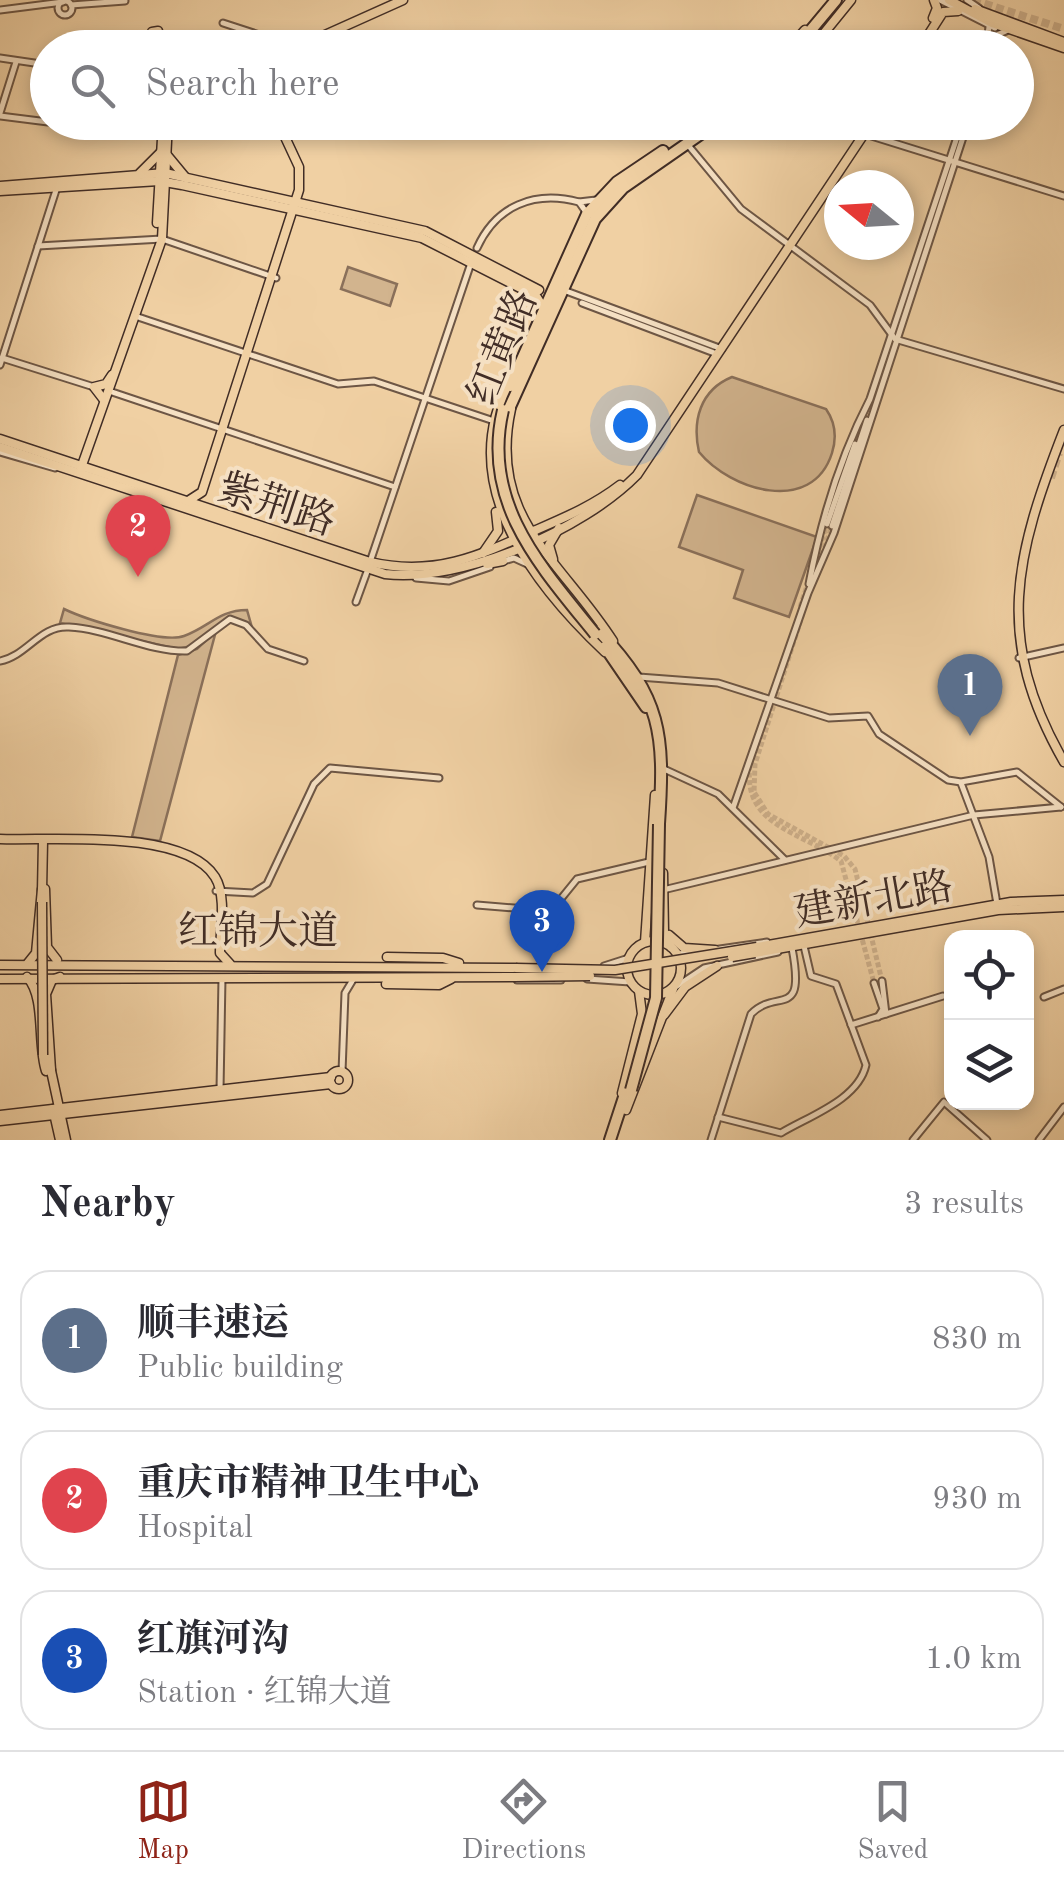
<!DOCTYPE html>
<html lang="en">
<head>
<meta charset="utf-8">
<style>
	:root { --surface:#fff; --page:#f7f7f7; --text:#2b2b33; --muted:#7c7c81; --line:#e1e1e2; --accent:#8f2418 }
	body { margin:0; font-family:"Old Standard TT","Noto Serif SC",serif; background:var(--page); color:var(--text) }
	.controls { position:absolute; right:30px; bottom:30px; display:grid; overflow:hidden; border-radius:20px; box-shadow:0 5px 15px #0003 }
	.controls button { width:90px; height:90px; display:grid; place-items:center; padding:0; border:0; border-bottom:2px solid var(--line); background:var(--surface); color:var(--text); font:50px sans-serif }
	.compass { position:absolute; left:824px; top:170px; width:90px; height:90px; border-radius:50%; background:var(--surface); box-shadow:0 5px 15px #0003; rotate:288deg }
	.you { position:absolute; left:630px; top:425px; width:35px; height:35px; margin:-25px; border:8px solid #fff; border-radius:50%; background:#1a73e8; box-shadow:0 0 0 15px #1a73e833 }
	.badge { display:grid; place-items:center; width:65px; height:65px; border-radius:50%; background:var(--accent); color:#fff; font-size:32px; font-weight:700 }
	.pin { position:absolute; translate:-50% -82px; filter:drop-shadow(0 2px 5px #0008) }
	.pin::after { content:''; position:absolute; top:52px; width:35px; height:30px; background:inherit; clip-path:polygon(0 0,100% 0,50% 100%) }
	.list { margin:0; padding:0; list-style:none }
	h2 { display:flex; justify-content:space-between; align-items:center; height:130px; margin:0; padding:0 40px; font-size:42px }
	h2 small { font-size:32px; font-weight:400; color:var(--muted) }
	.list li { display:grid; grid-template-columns:65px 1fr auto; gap:30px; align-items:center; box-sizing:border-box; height:140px; margin:0 20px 20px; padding:0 20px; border:2px solid var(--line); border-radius:30px }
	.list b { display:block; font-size:38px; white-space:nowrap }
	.list p { margin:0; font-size:32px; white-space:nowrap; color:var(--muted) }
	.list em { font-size:32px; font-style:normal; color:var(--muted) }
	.icon { flex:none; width:55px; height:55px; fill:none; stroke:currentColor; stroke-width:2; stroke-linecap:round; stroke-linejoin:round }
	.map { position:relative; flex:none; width:1064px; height:1140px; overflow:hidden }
	.search { position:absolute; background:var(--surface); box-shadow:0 5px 15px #0003; left:30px; right:30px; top:30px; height:110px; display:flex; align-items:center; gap:25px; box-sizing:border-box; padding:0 35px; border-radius:55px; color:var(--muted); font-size:38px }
	.sheet { height:610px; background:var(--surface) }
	nav { display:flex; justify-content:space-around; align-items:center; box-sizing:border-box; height:140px; border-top:2px solid var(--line); background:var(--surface); font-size:28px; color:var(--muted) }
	nav a { display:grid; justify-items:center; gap:5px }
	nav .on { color:var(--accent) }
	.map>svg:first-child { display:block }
	.green { fill:#d2b48e; stroke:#8a705a; stroke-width:2.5 }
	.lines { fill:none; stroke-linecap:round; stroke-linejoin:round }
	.minor-tunnel { stroke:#cdaf8a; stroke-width:5; stroke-dasharray:5 2.5; stroke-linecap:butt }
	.major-tunnel { stroke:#cdaf8a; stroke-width:8; stroke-dasharray:8 4; stroke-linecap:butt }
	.minor-casing { stroke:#6d5645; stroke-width:9 }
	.major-casing { stroke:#412d26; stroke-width:11 }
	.highway-casing { stroke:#412d26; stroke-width:14 }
	.minor { stroke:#f5e0c3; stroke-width:5 }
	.major { stroke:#f0d0a3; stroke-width:8 }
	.highway { stroke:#f0d0a3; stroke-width:10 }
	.major-bridge-casing { stroke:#412d26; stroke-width:11; stroke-linecap:butt }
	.highway-bridge-casing { stroke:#412d26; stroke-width:14; stroke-linecap:butt }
	.major-bridge { stroke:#f0d0a3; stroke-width:8 }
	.highway-bridge { stroke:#f0d0a3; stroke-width:10 }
	.labels { text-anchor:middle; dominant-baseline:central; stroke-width:8; stroke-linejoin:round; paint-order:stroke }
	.street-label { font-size:40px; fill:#412d26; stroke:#f5e0c3 }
</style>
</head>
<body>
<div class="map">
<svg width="1064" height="1140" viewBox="0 0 1064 1140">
	<rect width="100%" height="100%" fill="#f0d0a3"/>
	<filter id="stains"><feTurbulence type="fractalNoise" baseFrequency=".002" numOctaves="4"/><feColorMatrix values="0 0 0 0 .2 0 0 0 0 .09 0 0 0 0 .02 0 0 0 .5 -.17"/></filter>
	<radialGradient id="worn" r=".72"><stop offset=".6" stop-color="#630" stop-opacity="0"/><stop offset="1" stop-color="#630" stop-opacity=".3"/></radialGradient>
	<g class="green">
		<path d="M 348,267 L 397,284 L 390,306 L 341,289 Z"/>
		<path d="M 732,377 L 826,409 C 835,422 837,437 832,453 C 812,516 730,490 699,452 C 692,421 700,390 732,377 Z"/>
		<path d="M 697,495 L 817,537 L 789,617 L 734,598 L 743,570 L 679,547 Z"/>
		<path d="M 64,609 C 85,619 162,644 184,636 C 209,627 219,610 247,610 L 253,631 L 246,622 L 229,618 L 196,645 L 178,649 L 60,623 Z"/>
		<path d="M 216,631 L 160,841 L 132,837 L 178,655 L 197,649 Z"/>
	</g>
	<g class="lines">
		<g class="minor-tunnel">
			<path d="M 817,555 L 827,524"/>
			<path d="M 822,555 L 832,526"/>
			<path d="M 800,607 L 809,580"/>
			<path d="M 803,613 L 755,764 L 754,792 L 768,814 L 844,856 L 855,869 L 882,981"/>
			<path d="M 750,765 C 742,827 802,831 841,861 L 874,983"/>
		</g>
		<g class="major-tunnel">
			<path d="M 973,0 L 1064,29"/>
			<path d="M 1051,478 L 1059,453"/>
		</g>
		<defs>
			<g id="minor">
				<path d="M 940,0 L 995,28"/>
				<path d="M 967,0 L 979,8"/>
				<circle cx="65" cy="8" r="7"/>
				<path d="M 71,5 L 125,1"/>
				<path d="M 0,10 L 63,2"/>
				<path d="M 223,23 L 296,47"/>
				<path d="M 986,48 L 989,27"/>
				<path d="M 993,48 L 999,34 L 1006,31"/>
				<path d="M 0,58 L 48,65"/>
				<path d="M 0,113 L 16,62"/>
				<path d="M 0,116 L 48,122"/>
				<path d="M 51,122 L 92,122"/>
				<path d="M 849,122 L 865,134 L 1064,196"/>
				<path d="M 688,145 L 741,209 L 870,305 L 895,339 L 1064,389"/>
				<path d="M 586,212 L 579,202 L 596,200"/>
				<path d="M 38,246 L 162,239 L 276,278"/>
				<path d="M 477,248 C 496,206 534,190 579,202"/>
				<path d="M 566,291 L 722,349"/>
				<path d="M 582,303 L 717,354"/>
				<path d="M 135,316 L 338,384 L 374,381 L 494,421"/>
				<path d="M 2,358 L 94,387"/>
				<path d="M 0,365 L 57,187"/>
				<path d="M 109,391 L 395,487"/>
				<path d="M 0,452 L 55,468"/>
				<path d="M 827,524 L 855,444"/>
				<path d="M 832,526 L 867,420"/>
				<path d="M 370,562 L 471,263"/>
				<path d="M 500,562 L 514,558 L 527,564"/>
				<path d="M 416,578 L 449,581 L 490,567"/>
				<path d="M 809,584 C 821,520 840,457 870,399 L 962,122"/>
				<path d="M 356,602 L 368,569"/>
				<path d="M 1019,658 L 1064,648"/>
				<path d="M 0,661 C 27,656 40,625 69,627 C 109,629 148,652 187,651 L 230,619 L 246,625 L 268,649 L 304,661"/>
				<path d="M 639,677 L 718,683 L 829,718 L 868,716 L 879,734 L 948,780 L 961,782 L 1017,772 L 1061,807"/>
				<path d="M 664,769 L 718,794 L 785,860"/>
				<path d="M 961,783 L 989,857 L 997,904"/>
				<path d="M 733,808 L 808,593 L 834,533 L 968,122"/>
				<path d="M 663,890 L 974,815 L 1061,807"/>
				<path d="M 216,891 L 253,893 L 267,884 L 314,784 L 330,768 L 439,778"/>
				<path d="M 477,905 L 551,911 L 577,879 L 649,862"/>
				<path d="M 713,950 L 767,942"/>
				<path d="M 678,954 L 697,952"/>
				<path d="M 604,966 L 629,958"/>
				<path d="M 587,979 L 630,982"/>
				<path d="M 517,980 L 561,980"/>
				<path d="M 882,981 L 886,1014"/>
				<path d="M 874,983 L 883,1009 L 878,1017"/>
				<path d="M 674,988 L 704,968 L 778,952"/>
				<path d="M 1044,997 L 1064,989"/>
				<path d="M 851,1025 L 943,996"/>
				<path d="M 342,1072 L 345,993 L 354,978"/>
				<path d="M 220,1090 L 222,978"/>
				<path d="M 718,1117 L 781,1133 C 809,1116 858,1100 866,1065 L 836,984 L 811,976 L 804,946"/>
				<path d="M 711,1140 L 751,1014 C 777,987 806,1022 792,948"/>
				<path d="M 913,1140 L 944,1102 L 987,1140"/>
				<path d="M 1039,1140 L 1064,1107"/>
			</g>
			<g id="major">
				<path d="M 949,0 L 992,23 L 1064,48"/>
				<path d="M 975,9 L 1064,42"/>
				<path d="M 933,18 L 937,8 L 934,0"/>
				<path d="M 154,48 L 152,32 L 158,31 L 160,48"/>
				<path d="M 296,48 L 403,0"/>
				<path d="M 789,48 L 805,30"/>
				<path d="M 812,48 L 851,0"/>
				<path d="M 920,48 L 943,12 L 958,11"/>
				<path d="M 167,155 L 186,178"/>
				<path d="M 140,173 L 161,152"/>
				<path d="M 0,186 L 165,173 L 425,231 L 539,290"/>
				<path d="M 0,191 L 159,181 L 182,185 L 422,238 L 536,296 L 543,307"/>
				<path d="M 157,223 L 163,122"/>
				<path d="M 510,381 C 454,483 533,584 605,652"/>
				<path d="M 104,400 L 94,387 L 106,384 L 112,375"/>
				<path d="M 511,409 C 487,518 562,561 613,641"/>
				<path d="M 1064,430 C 1015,556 993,638 1064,762"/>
				<path d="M 0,439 L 370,562 C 434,577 479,556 536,530 C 566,517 594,505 620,485"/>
				<path d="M 0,447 L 385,574 C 462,583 583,530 637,475 L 872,122"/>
				<path d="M 81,468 L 162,239 L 168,122"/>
				<path d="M 188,501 L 202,492 L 299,190 L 299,167 L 278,122"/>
				<path d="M 483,553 L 498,531 L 496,512"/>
				<path d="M 553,559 L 549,545 L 559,528"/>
				<path d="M 487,564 L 503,561"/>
				<path d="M 0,839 C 52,841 184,828 215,877 C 227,896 220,931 220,953 L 230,964"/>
				<path d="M 663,873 L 664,932 L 671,947"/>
				<path d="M 45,889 L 47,947 L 57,960"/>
				<path d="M 42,891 L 43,841"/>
				<path d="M 669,935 L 684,948 L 715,950"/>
				<circle cx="654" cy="968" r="27"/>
				<path d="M 645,942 L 655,795"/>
				<path d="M 757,947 L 1011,902 L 1064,900"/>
				<path d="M 755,953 L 998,910 L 1064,907"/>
				<path d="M 387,957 L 443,958 L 459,963"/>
				<path d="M 28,963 L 36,953 L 42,889"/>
				<path d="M 0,965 L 516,968"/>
				<path d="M 27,977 C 46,997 37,1044 46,1071"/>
				<path d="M 0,979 L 514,977"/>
				<path d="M 386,984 L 439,985 L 451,979"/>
				<path d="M 664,1015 L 685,987 L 717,966"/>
				<path d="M 50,1066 L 66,1140"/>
				<path d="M 51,1070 L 46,994 L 52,980 L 60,977"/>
				<circle cx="339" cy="1080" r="9"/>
				<path d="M 622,1093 L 642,1014 L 639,991"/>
				<path d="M 53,1109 L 60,1140"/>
				<path d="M 626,1110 L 673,989"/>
				<path d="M 0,1115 L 331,1077"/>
				<path d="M 0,1121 L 331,1084"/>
			</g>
			<g id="highway">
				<path d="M 796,48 L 836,0"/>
				<path d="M 510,386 L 587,214 L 617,182 L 663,151"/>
				<path d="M 508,411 L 595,219 L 623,188 L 718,122"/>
				<path d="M 599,631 C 662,698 665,734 659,824"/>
				<path d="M 605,647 L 646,707"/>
				<path d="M 610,1140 L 627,1088"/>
			</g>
		</defs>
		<use href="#minor" class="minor-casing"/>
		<use href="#major" class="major-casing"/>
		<use href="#highway" class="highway-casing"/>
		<use href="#minor" class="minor"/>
		<use href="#major" class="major"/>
		<use href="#highway" class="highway"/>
		<defs>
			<g id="major-bridge">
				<path d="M 42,902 L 43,1055"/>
				<path d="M 732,957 L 755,953"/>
				<path d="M 516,968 L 615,970 L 757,947"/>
				<path d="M 514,977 L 590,976"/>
			</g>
			<g id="highway-bridge">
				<path d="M 503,410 C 481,503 541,567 595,634"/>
				<path d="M 631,1090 L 656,998 L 659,824"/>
			</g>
		</defs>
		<use href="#major-bridge" class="major-bridge-casing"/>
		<use href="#highway-bridge" class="highway-bridge-casing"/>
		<use href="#major-bridge" class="major-bridge"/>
		<use href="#highway-bridge" class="highway-bridge"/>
	</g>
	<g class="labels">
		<g class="street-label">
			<text transform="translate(505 348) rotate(-68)">红黄路</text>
			<text transform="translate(276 507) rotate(18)">紫荆路</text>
			<text transform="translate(874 902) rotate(-10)">建新北路</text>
			<text x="258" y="934">红锦大道</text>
		</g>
	</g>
	<rect width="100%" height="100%" filter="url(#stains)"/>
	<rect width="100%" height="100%" fill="url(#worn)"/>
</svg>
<div class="controls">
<button><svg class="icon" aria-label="locate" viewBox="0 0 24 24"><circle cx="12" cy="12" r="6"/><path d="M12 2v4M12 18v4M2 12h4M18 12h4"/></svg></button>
<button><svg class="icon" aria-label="layers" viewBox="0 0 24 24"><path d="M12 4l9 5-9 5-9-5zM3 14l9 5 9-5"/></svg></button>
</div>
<svg class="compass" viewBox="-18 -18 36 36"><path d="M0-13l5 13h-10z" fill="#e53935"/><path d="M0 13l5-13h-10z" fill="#7c7c81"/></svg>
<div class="you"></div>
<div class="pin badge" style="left:970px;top:736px;background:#5c6f8a">1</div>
<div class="pin badge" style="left:138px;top:577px;background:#e0444e">2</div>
<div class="pin badge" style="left:542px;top:972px;background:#1a4fb4">3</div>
<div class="search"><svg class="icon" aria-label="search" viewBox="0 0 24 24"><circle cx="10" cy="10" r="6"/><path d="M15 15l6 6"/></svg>Search here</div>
</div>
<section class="sheet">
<h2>Nearby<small>3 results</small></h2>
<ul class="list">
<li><span class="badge" style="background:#5c6f8a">1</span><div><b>顺丰速运</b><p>Public building</p></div><em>830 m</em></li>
<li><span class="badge" style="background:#e0444e">2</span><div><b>重庆市精神卫生中心</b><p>Hospital</p></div><em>930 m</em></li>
<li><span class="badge" style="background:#1a4fb4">3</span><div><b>红旗河沟</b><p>Station · 红锦大道</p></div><em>1.0 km</em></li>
</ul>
</section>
<nav>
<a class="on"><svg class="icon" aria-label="map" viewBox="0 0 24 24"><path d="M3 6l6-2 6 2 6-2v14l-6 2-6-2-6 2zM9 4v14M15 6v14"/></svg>Map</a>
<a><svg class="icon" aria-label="directions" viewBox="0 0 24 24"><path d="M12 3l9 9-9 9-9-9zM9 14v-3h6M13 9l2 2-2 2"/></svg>Directions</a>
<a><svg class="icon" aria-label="saved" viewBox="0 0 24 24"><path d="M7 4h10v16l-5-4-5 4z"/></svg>Saved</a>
</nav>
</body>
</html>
